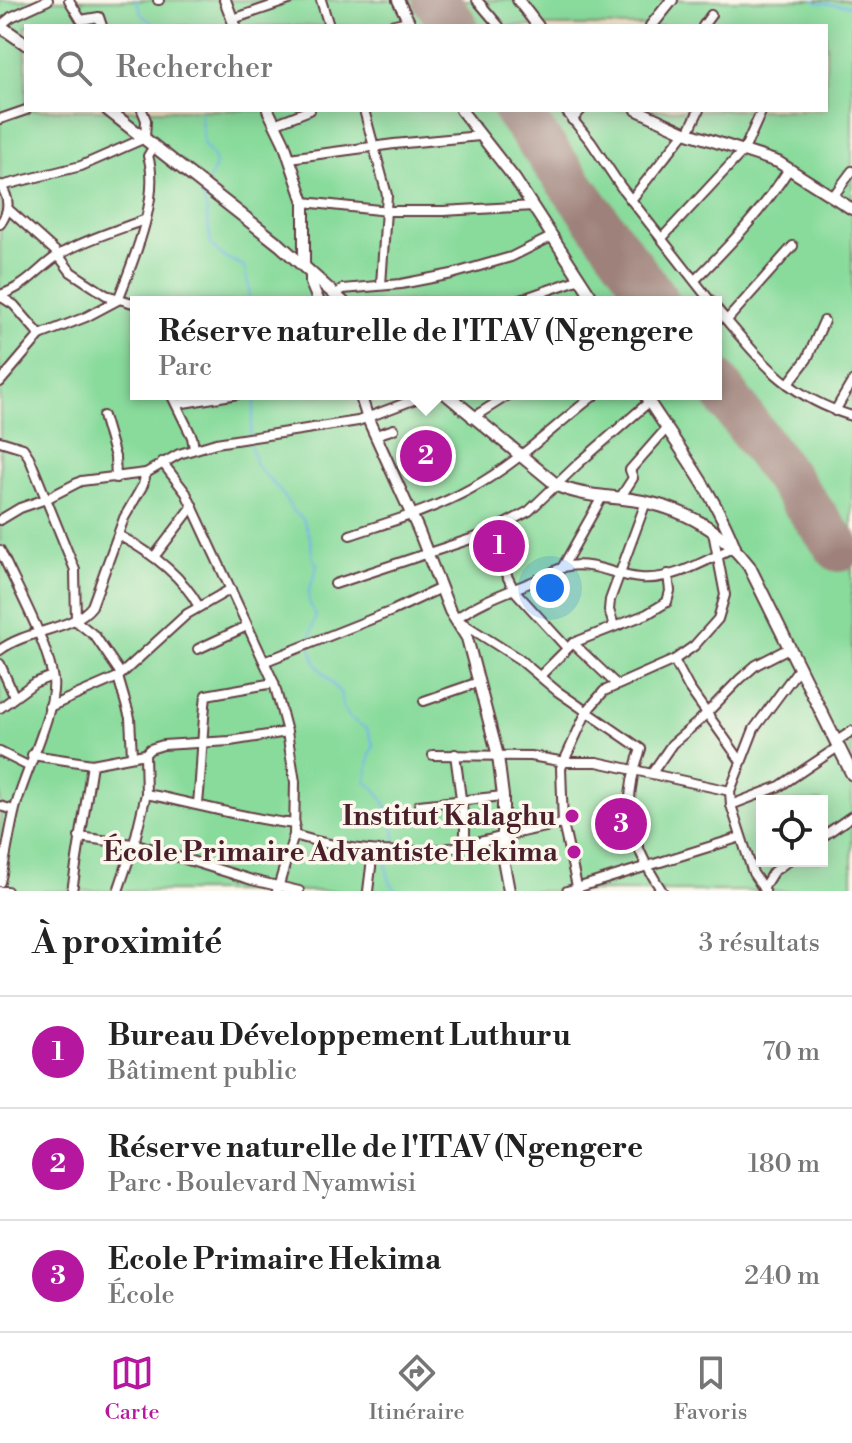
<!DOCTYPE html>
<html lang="fr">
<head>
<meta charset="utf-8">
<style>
	:root { --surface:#fff; --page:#f6f6f6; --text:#222; --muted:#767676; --line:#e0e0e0; --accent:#b5179e }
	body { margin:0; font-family:"Libre Bodoni",serif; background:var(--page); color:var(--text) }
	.controls { position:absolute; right:24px; bottom:24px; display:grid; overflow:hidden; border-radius:0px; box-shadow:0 4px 20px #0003 }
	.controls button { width:72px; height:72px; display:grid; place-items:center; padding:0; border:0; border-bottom:2px solid var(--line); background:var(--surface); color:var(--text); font:40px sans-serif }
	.you { position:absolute; left:550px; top:588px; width:28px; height:28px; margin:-20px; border:6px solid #fff; border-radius:50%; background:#1a73e8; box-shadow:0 0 0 12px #1a73e833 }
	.badge { display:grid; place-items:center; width:52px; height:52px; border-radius:50%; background:var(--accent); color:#fff; font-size:26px; font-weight:700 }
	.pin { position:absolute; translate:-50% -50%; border:4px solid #fff; box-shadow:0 2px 8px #0006 }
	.popup { position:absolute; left:130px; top:296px; width:592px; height:104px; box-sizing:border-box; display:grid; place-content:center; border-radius:0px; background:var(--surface); filter:drop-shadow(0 2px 6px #0005); font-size:26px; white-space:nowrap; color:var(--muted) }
	.popup b { font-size:30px; color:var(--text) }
	.popup::after { content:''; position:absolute; left:50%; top:100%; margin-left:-16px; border:16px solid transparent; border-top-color:var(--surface) }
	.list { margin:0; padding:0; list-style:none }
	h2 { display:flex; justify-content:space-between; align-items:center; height:104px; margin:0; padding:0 32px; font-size:34px }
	h2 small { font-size:26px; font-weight:400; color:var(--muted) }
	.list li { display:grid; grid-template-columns:52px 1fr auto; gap:24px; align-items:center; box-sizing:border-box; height:112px; padding:0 32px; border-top:2px solid var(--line) }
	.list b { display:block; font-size:30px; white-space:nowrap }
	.list p { margin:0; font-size:26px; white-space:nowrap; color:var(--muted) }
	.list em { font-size:26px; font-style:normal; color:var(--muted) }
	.icon { flex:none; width:44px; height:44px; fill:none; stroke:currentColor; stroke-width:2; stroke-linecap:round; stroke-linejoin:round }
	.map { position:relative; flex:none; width:852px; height:891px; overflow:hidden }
	.search { position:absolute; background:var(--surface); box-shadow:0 4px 20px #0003; left:24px; right:24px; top:24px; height:88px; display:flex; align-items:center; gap:20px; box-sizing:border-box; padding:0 28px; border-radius:0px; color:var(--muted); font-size:30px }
	.sheet { height:440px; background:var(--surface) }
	nav { display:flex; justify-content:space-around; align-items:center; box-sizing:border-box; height:112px; border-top:2px solid var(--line); background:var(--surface); font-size:22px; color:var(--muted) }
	nav a { display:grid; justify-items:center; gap:4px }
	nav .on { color:var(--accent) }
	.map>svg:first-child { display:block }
	.green { fill:#89db9c; stroke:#6a7d64; stroke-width:2; fill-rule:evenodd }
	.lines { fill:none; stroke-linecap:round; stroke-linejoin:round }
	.stream { stroke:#74b4e8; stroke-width:2 }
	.runway { stroke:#9e817a; stroke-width:46 }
	.minor-casing { stroke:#633c43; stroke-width:12 }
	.tertiary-casing { stroke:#633c43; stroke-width:14 }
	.secondary-casing { stroke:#633c43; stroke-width:15 }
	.minor { stroke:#fff; stroke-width:8 }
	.tertiary { stroke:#fff; stroke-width:10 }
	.secondary { stroke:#fff; stroke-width:11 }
	.poi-dot { fill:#b5179e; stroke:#fbf7ec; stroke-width:3 }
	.labels { text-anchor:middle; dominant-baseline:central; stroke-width:7; stroke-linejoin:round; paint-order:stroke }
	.poi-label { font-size:28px; font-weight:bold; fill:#4a1f2b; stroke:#fbf7ec; text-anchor:end }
</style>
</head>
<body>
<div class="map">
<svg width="852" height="891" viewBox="0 0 852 891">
	<rect width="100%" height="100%" fill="#fbf7ec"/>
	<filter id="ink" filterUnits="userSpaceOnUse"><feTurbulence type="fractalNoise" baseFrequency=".0125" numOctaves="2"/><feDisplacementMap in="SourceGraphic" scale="16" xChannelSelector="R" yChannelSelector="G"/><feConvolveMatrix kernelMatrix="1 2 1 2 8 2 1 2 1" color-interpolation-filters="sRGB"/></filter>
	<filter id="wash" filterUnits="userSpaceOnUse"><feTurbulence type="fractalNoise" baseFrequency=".006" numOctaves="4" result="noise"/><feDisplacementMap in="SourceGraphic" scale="32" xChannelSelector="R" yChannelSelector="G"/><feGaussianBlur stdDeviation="1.8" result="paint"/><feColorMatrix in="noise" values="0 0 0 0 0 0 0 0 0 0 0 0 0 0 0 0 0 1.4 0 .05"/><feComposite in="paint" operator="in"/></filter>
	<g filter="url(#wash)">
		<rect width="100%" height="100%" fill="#f3e3c8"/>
		<path class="green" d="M 0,0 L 852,0 L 852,891 L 0,891 ZM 26,26 L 826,26 L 826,110 L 26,110 ZM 136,302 L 716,302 L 716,394 L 136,394 ZM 762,801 L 822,801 L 822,861 L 762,861 Z"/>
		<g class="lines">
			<g class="stream">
				<path d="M 136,0 L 141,14 L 156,26"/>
				<path d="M 814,0 L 819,3 L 852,6"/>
				<path d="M 201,110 C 200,122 204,131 203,144 C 215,158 220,164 208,181"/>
				<path d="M 203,190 L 201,196 L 206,207 L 211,245 L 224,257 L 244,266 L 249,288 L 248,302"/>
				<path d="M 250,436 L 256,394"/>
				<path d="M 250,443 L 256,465 L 281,492 L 293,511 L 303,519 L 310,538 L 313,560 L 317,563 C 315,588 299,589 316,615 L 309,640"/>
				<path d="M 311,648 L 316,664 L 341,694 L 343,708 L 350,718 L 367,729 L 374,746 L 370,754 L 366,782 C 385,793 397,826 395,847"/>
				<path d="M 393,853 L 386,866 L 390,882 L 397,891"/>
			</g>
			<g class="runway">
				<path d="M 436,0 L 455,26"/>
				<path d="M 516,110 L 657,302"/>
				<path d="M 716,382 L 839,549"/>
			</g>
		</g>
	</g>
	<g filter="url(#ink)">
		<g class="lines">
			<defs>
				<g id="minor">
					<path d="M 69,0 L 81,20 L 99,17 L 102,26"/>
					<path d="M 158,0 L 159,0"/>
					<path d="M 321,0 L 329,26"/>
					<path d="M 477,0 L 499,26"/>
					<path d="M 233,19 L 289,0"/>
					<path d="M 0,26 L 11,17 L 48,0"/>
					<path d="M 386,26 L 408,21"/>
					<path d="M 703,26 L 711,15"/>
					<path d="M 364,110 L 387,195 L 381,285"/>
					<path d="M 565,110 L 591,142 L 621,187 L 711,302"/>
					<path d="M 0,119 L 26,110"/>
					<path d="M 572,120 L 581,110"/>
					<path d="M 274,124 L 310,110"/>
					<path d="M 688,133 L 699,110"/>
					<path d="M 289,158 L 394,144 L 480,136"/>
					<path d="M 0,185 C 10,198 10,211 0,224"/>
					<path d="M 1,186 L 81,166 L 145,138 L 146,120 L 142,110"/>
					<path d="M 834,195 L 852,171"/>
					<path d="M 631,200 L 685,132"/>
					<path d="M 304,202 L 388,211 L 443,211 L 533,206"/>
					<path d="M 8,209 L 55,251 L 71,272 L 106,295 L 136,304"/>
					<path d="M 662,238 L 744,150 L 762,110"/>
					<path d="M 695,280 C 730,245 762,211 789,169"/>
					<path d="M 0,295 C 29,286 38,267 62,253 C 87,239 117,230 144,220"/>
					<path d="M 335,295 L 343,289 L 401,284 L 452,274 L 511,257 L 553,236"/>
					<path d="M 0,296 L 14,305 L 40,335"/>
					<path d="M 514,302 L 580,279"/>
					<path d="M 716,308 C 760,359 784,395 852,416"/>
					<path d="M 727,320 L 793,246"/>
					<path d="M 0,382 L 40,335 L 86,317 L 118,300 C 133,261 161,197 148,156 L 154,146"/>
					<path d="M 788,384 L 807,359 L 824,321"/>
					<path d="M 171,394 L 192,437 L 194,448"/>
					<path d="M 177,404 L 238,394"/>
					<path d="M 835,411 L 852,382"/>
					<path d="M 103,416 L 115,457 L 116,478"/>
					<path d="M 472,418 L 510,394"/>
					<path d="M 376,435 L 394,429"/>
					<path d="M 0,441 L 23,448 L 29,457 L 75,570 L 76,621 L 95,636 L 121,674"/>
					<path d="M 162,462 L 186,493 L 274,683 L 287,732 L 295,782 L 294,835 L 277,891"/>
					<path d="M 620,498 L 633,478 L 630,470 L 666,429"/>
					<path d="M 0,520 L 20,508 L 46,499 L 81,481 L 146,473 L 179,454 L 216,443 L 358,421 L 429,394"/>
					<path d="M 486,534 L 514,590 L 567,648"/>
					<path d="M 350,535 C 392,521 433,510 472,488 C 518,463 555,425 596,394"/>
					<path d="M 120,536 C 150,552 181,575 198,605"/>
					<path d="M 0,550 C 16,586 48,642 53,680 C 57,709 23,777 15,809 C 9,833 6,858 0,882"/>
					<path d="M 154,557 L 193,506"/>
					<path d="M 562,568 L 602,497"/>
					<path d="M 335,584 L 486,534 L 529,511 L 579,463 L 649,402"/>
					<path d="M 614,626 L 609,610 L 610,600 L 646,502"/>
					<path d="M 573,643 L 616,684"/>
					<path d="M 198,649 L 247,626"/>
					<path d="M 0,650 C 28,629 74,630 92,606 L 124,518 L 143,485 L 146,473"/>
					<path d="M 674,660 L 689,688 L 740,760"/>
					<path d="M 266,661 L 392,611 L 441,588"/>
					<path d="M 0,664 L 14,696"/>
					<path d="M 540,676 L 573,643 L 647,614 L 667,602 L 670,591 L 668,574"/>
					<path d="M 118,677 L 130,718 L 132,755"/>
					<path d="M 424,701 L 479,682"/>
					<path d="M 49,707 L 118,677 L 187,614 L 231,589"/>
					<path d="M 0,708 L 34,683 L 52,676"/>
					<path d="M 835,742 L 852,731"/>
					<path d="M 0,752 L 28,766"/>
					<path d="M 455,754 L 465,828 L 465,845"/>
					<path d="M 32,755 L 92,764 L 145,754 L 150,749 L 163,745 L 230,741 L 287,732"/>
					<path d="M 433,755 L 531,756 L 565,762 L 597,762 L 730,791"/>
					<path d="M 652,773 L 672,744 L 699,721 L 740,679 L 756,665 L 789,648"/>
					<path d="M 146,794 C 195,803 245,819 295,824"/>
					<path d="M 198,803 C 202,767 202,731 206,695 L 274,683"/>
					<path d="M 419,805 L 503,796"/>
					<path d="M 731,805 L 780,786 L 838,747"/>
					<path d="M 0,806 L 14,810"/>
					<path d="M 294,835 C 349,852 410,857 466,845 C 499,838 529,829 563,824"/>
					<path d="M 79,837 L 140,845 L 252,880 L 299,891"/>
					<path d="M 822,837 L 852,816"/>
					<path d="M 763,888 L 773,872 L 788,861"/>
					<path d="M 0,891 L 7,891"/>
					<path d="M 72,891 L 92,764"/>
					<path d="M 118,891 L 134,844 L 146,794 L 145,754"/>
					<path d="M 368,891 L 373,851"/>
					<path d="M 567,891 L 741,837"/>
					<path d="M 578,891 L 563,824 L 561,768 L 587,711 L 604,691 L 674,660 L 694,646 L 718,619 L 725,595 L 713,532"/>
					<path d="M 662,891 C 629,841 620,806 641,749 L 557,691 L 519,659 L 456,619 C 481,600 511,591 539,579 C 549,575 557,568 568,566 C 596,562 615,576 640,578 C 672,581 707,560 734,547"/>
					<path d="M 765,891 L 753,873 L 731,805 L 730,791 L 754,729 L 800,667"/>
				</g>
				<g id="tertiary">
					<path d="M 225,0 L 235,26"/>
					<path d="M 398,0 L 411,26"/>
					<path d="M 518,0 L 538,26"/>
					<path d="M 651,26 L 672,0"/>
					<path d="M 268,110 L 284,143 L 304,202 L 304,266"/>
					<path d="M 461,110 L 515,179 L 595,302"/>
					<path d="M 637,110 L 685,132 L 778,162 L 852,209"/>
					<path d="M 311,274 L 311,283 L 319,302"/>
					<path d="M 360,394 L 368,419 L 418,529 L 450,611 L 467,638 L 498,756 L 503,796 L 503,859 L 509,891"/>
					<path d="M 644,394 C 676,444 713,491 735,547"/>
				</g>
				<g id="secondary">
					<path d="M 0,26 L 26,44"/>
					<path d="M 108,110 L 280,245 L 343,302"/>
					<path d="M 446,394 L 558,486 C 578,494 597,496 619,498 C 672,503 717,524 749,566 L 852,774"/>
				</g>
			</defs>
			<use href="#minor" class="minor-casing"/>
			<use href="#tertiary" class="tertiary-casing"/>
			<use href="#secondary" class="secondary-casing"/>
			<use href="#minor" class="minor"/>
			<use href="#tertiary" class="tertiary"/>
			<use href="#secondary" class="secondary"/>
		</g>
	</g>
	<g class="poi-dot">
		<circle cx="572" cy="816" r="8"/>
		<circle cx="574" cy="852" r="8"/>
	</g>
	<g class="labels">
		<g class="poi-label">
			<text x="556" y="816">Institut Kalaghu</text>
			<text x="558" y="852">École Primaire Advantiste Hekima</text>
		</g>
	</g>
</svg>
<div class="controls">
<button><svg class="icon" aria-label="locate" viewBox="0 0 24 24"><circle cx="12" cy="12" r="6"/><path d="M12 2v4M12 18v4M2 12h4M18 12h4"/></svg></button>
</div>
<div class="you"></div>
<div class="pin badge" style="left:499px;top:546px">1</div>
<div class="pin badge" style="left:426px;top:456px">2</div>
<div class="popup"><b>Réserve naturelle de l'ITAV (Ngengere</b>Parc</div>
<div class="pin badge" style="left:621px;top:824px">3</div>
<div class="search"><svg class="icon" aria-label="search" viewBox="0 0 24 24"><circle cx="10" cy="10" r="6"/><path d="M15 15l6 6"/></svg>Rechercher</div>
</div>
<section class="sheet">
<h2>À proximité<small>3 résultats</small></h2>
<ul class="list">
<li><span class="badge">1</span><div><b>Bureau Développement Luthuru</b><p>Bâtiment public</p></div><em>70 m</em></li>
<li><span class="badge">2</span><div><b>Réserve naturelle de l'ITAV (Ngengere</b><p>Parc · Boulevard Nyamwisi</p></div><em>180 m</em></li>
<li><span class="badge">3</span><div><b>Ecole Primaire Hekima</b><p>École</p></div><em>240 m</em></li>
</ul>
</section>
<nav>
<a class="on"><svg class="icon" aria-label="map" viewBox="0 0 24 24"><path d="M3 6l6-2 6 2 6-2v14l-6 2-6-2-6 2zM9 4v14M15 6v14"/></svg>Carte</a>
<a><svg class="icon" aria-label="directions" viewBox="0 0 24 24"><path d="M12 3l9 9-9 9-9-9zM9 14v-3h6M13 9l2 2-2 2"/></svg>Itinéraire</a>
<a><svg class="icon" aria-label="saved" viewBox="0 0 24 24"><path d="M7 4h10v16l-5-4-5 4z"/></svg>Favoris</a>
</nav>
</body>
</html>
